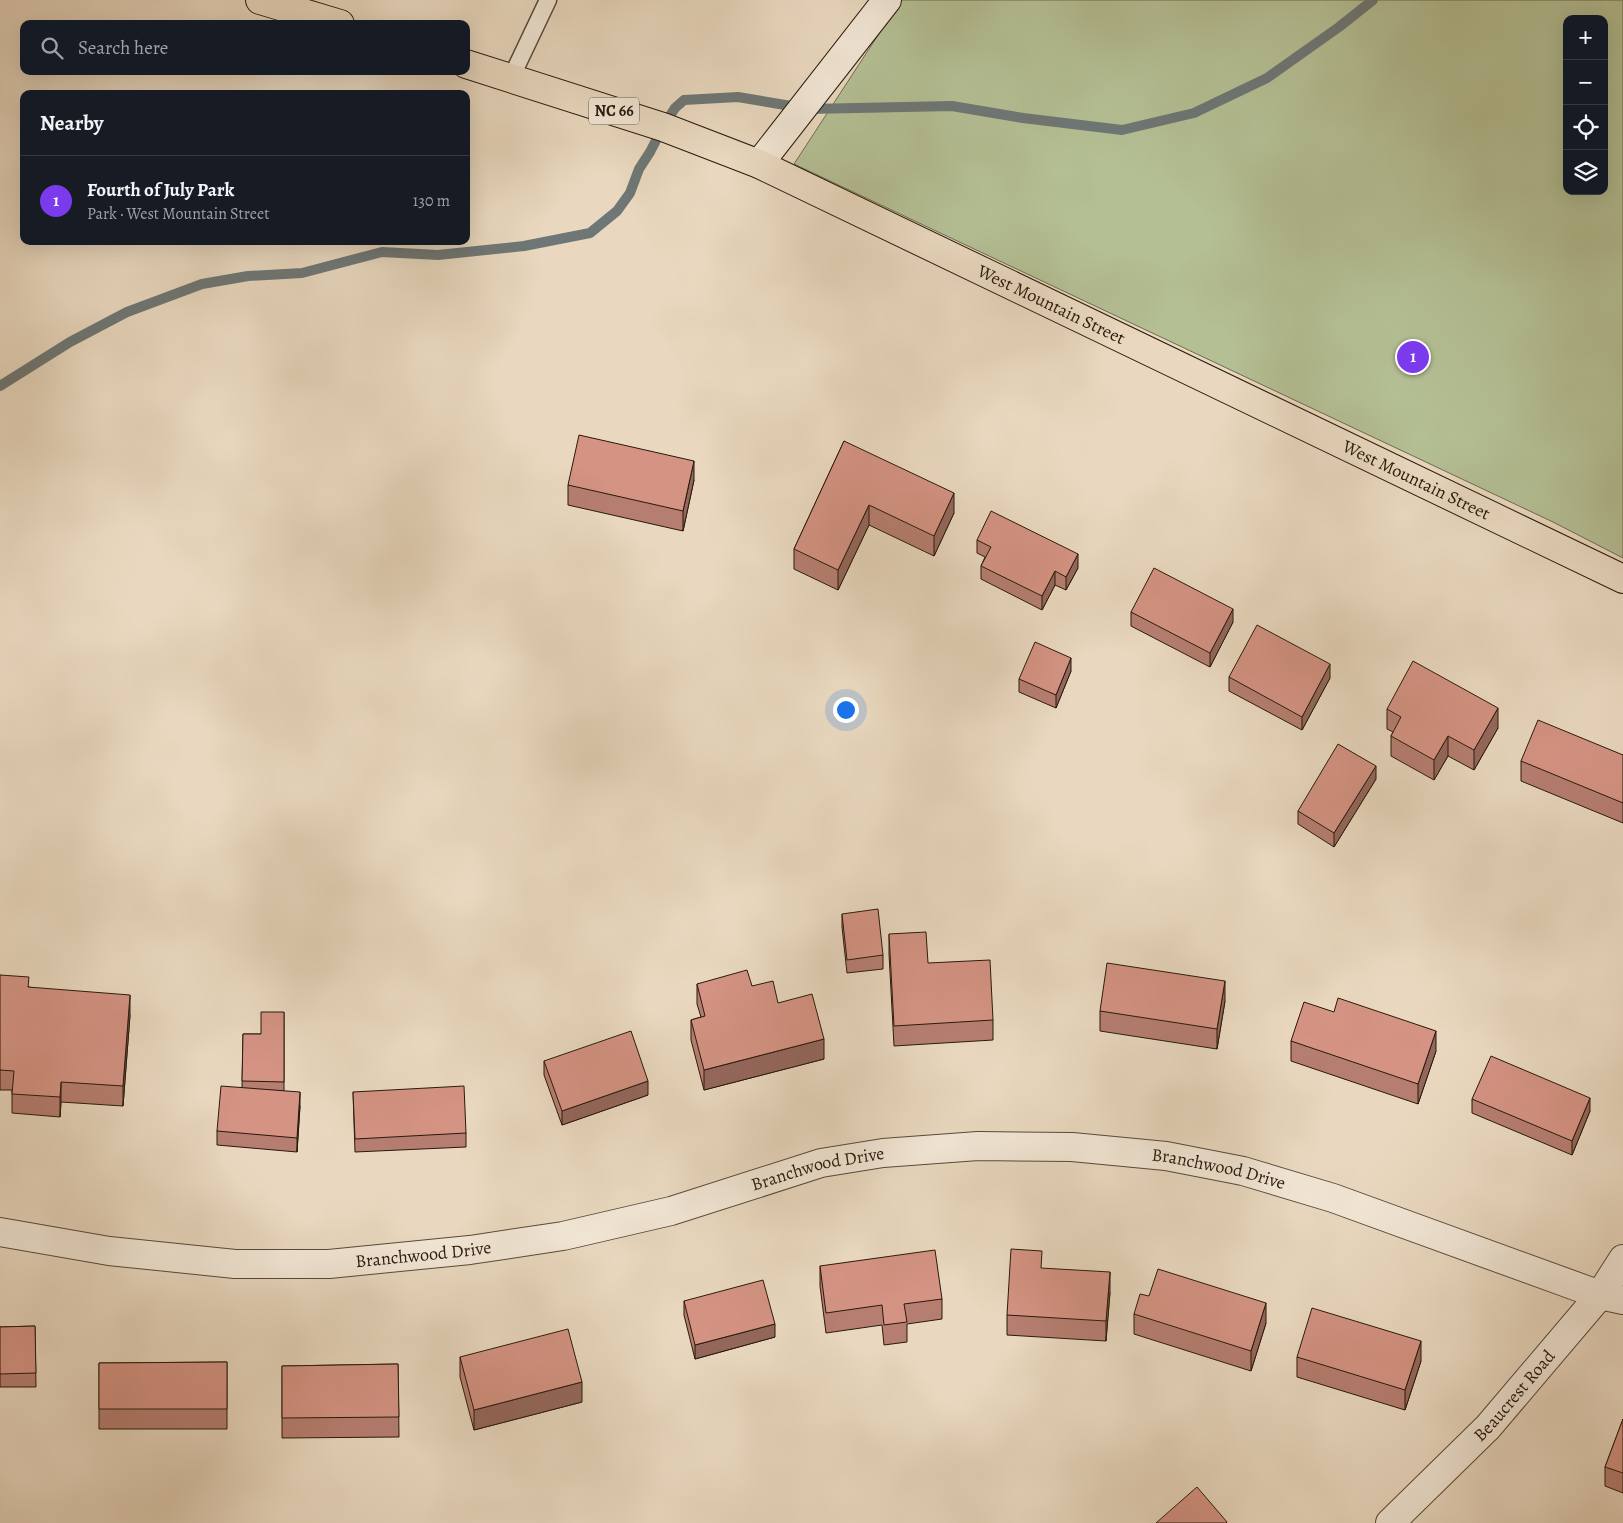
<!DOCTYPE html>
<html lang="en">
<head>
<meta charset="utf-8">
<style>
	:root { --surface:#171b24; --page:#20242c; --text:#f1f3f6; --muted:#9ea1a6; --line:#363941; --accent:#7c3aed }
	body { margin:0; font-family:Alegreya,serif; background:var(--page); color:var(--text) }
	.controls { position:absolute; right:15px; top:15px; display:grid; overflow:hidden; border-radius:10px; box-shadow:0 5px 20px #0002 }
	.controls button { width:45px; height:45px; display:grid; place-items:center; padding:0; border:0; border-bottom:1px solid var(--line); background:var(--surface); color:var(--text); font:25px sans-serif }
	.you { position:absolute; left:845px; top:709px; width:18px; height:18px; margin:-12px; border:4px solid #fff; border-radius:50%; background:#1a73e8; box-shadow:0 0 0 8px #1a73e833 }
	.badge { display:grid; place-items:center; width:32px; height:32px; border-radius:50%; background:var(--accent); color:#fff; font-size:16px; font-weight:700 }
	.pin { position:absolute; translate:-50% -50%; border:2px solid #fff; box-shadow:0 1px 5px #0006 }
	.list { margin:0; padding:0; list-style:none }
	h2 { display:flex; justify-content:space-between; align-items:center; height:65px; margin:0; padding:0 20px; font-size:21px }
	h2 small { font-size:16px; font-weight:400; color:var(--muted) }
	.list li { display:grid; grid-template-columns:32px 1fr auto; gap:15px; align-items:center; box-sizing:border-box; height:90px; padding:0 20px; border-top:1px solid var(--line) }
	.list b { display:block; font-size:19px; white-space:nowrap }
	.list p { margin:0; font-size:16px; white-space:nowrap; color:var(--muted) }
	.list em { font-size:16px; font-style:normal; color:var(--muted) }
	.icon { flex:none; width:28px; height:28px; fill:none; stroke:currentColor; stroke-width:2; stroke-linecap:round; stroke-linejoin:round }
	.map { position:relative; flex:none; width:1623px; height:1523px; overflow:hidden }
	.search { position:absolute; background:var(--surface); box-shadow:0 5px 20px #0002; left:20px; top:20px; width:450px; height:55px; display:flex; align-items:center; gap:12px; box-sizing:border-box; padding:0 18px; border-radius:10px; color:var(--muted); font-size:19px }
	.panel { position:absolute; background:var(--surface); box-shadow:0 5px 20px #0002; left:20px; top:90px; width:450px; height:155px; border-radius:10px }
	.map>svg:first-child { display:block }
	.green { fill:#b4bf94; stroke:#6e6c50; fill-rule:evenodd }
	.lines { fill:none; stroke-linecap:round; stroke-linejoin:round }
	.stream { stroke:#6e7776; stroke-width:10 }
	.lane-casing { stroke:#584939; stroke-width:19 }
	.street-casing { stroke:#584939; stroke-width:30 }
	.secondary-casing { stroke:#28190c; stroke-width:30 }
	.primary-casing { stroke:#28190c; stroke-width:30 }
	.lane { stroke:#f1e6d5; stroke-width:16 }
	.street { stroke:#f1e6d5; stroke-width:28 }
	.secondary { stroke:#f1e6d5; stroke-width:28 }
	.primary { stroke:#e9d8bf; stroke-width:28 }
	.wall { fill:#b67e71; stroke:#28190c }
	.shaded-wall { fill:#94675c; stroke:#28190c }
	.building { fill:#d49383; stroke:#28190c }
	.labels { text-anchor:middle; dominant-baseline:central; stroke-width:5; stroke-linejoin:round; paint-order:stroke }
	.shield { fill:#f1e6d5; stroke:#645648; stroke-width:1 }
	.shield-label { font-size:16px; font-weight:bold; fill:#28190c }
	.street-label { font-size:18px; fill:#28190c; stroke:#f1e6d5 }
</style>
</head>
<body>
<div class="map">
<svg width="1623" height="1523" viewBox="0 0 1623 1523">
	<rect width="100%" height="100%" fill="#e9d8bf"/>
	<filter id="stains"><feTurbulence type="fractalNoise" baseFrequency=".004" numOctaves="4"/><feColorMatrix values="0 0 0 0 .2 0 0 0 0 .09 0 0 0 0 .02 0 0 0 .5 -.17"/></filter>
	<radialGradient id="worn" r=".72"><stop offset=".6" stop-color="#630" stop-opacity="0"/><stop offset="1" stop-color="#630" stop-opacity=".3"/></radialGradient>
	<path class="green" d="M 901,0 L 1623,0 L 1623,558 L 1553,522 L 794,164 ZM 1567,19 L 1604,19 L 1604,191 L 1567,191 Z"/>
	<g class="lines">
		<path class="stream" d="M 0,386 L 70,342 L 127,312 L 202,284 L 248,276 L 302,273 L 382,252 L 438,255 L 524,246 L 590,233 L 617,211 L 630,193 L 639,169 L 650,152 L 664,125 L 675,108 L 684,100 L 738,97 L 809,109 L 952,106 L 1023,118 L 1122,130 L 1194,113 L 1267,78 L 1339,27 L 1373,0"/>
		<defs>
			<path id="lane" d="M 511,78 L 548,0"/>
			<g id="street">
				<path id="s1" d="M 0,1232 L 109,1251 L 235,1264 L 329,1264 L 470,1250 L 563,1236 L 671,1211 L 821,1163 L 883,1153 L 978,1146 L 1072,1147 L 1166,1156 L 1243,1171 L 1333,1198 L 1600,1295 L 1623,1300"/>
				<path id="s2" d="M 1390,1523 L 1488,1427 L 1600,1295 L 1623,1259"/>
			</g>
			<path id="secondary" d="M 759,164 L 887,0"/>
			<g id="primary">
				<path d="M 260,0 L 340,24"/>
				<path id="s3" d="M 466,64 L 663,127 L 759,164 L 1623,579"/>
			</g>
		</defs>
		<use href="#lane" class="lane-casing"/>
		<use href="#street" class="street-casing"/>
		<use href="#secondary" class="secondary-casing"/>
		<use href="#primary" class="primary-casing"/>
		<use href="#lane" class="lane"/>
		<use href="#street" class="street"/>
		<use href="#secondary" class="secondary"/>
		<use href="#primary" class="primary"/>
	</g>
	<g class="wall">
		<path d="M 844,441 L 954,513 L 934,556 L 869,525 L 838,590 L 794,569 L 794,549 Z"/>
		<path d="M 694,480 L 683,531 L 568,505 L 568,485 Z"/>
		<path d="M 977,540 L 1078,568 L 1066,590 L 1055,585 L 1042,610 L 981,579 L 981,566 L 985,557 L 977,553 Z"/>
		<path d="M 1131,612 L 1233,622 L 1210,667 L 1131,626 Z"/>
		<path d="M 1071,671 L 1056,708 L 1019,692 L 1019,679 Z"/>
		<path d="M 1229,677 L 1330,678 L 1302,730 L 1229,691 Z"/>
		<path d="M 1387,709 L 1498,728 L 1474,770 L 1448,756 L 1434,780 L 1391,756 L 1391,736 L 1393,732 L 1387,729 Z"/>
		<path d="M 1623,755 L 1623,823 L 1521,781 L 1521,761 Z"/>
		<path d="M 1376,779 L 1334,847 L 1298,824 L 1298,811 Z"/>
		<path d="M 842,914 L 883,955 L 883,969 L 847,973 L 842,927 Z"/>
		<path d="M 889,934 L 928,963 L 993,1020 L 993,1040 L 894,1046 L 889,954 Z"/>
		<path d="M 0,975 L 29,987 L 130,1015 L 123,1106 L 61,1102 L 60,1117 L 12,1113 L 12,1090 L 0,1090 Z"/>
		<path d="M 697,984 L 752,986 L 778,1003 L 824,1059 L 704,1090 L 691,1040 L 691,1020 L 701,1017 L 697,1004 Z"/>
		<path d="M 1225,1001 L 1217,1049 L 1100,1031 L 1100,1011 Z"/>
		<path d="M 284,1012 L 284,1091 L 300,1106 L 297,1152 L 217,1145 L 217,1131 L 242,1088 L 243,1034 L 261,1034 Z"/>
		<path d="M 1291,1041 L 1436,1051 L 1418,1104 L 1291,1061 Z"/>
		<path d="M 544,1061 L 648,1095 L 562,1125 L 544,1075 Z"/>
		<path d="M 353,1092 L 466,1133 L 466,1147 L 355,1152 Z"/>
		<path d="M 1472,1099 L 1590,1111 L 1572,1155 L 1472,1113 Z"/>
		<path d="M 820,1266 L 942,1299 L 942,1319 L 907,1324 L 907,1342 L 884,1345 L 882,1325 L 826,1333 L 820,1286 Z"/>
		<path d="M 1110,1292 L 1106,1341 L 1007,1335 L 1007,1315 Z"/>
		<path d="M 1149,1296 L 1266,1323 L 1251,1371 L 1134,1334 L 1134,1314 Z"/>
		<path d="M 684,1301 L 775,1337 L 695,1359 L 684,1315 Z"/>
		<path d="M 35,1326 L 36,1387 L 0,1387 L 0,1327 Z"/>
		<path d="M 460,1357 L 582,1402 L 474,1430 L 460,1377 Z"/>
		<path d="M 1297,1357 L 1421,1361 L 1405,1410 L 1297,1377 Z"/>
		<path d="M 227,1362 L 227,1429 L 99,1429 L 99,1363 Z"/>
		<path d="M 398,1364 L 399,1437 L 282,1438 L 282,1366 Z"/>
		<path d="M 1623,1419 L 1623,1493 L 1605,1486 L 1605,1467 Z"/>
	</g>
	<g class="shaded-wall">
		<path d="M 694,461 L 694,480 L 683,531 L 683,511 Z"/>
		<path d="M 954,493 L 954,513 L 934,556 L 934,536 Z"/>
		<path d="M 869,505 L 869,525 L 838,590 L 838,570 Z"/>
		<path d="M 1078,554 L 1078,568 L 1066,590 L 1066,577 Z"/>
		<path d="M 1055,571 L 1055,585 L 1042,610 L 1042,596 Z"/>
		<path d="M 1233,609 L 1233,622 L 1210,667 L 1210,653 Z"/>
		<path d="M 1071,658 L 1071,671 L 1056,708 L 1056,695 Z"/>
		<path d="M 1330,664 L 1330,678 L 1302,730 L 1302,717 Z"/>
		<path d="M 1498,708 L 1498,728 L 1474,770 L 1474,750 Z"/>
		<path d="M 1448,736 L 1448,756 L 1434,780 L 1434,760 Z"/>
		<path d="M 1376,766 L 1376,779 L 1334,847 L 1334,833 Z"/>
		<path d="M 1225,981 L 1225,1001 L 1217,1049 L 1217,1029 Z"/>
		<path d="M 130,995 L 130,1015 L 123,1106 L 123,1086 Z"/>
		<path d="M 1436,1031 L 1436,1051 L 1418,1104 L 1418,1084 Z"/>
		<path d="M 824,1039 L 824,1059 L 704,1090 L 704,1070 Z"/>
		<path d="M 648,1081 L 648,1095 L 562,1125 L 562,1111 Z"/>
		<path d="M 61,1082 L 61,1102 L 60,1117 L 60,1097 Z"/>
		<path d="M 300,1092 L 300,1106 L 297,1152 L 297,1138 Z"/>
		<path d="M 1590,1098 L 1590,1111 L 1572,1155 L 1572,1141 Z"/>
		<path d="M 1110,1272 L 1110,1292 L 1106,1341 L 1106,1321 Z"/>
		<path d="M 1266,1303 L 1266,1323 L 1251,1371 L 1251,1351 Z"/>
		<path d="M 775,1324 L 775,1337 L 695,1359 L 695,1345 Z"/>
		<path d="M 1421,1341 L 1421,1361 L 1405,1410 L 1405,1390 Z"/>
		<path d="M 582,1382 L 582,1402 L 474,1430 L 474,1410 Z"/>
	</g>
	<g class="building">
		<path d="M 579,435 L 694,461 L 683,511 L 568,485 Z"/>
		<path d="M 844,441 L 954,493 L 934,536 L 869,505 L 838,570 L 794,549 Z"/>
		<path d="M 991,511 L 1078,554 L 1066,577 L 1055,571 L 1042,596 L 981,566 L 991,547 L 977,540 Z"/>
		<path d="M 1154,568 L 1233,609 L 1210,653 L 1131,612 Z"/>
		<path d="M 1257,625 L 1330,664 L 1302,717 L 1229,677 Z"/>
		<path d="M 1035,642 L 1071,658 L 1056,695 L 1019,679 Z"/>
		<path d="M 1413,661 L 1498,708 L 1474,750 L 1448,736 L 1434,760 L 1391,736 L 1401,717 L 1387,709 Z"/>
		<path d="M 1538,720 L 1623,755 L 1623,803 L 1521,761 Z"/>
		<path d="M 1338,744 L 1376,766 L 1334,833 L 1298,811 Z"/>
		<path d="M 878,909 L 883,955 L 847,960 L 842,914 Z"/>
		<path d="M 926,932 L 928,963 L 990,960 L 993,1020 L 894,1026 L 889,934 Z"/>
		<path d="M 1107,963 L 1225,981 L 1217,1029 L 1100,1011 Z"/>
		<path d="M 747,970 L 752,986 L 773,981 L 778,1003 L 812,994 L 824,1039 L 704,1070 L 691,1020 L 705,1016 L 697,984 Z"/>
		<path d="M 0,975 L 29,977 L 28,987 L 130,995 L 123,1086 L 61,1082 L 60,1097 L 12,1094 L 14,1071 L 0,1070 Z"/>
		<path d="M 1338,998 L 1436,1031 L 1418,1084 L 1291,1041 L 1304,1002 L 1334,1012 Z"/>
		<path d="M 261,1012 L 284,1012 L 284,1082 L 242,1081 L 243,1034 L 261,1034 Z"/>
		<path d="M 631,1031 L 648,1081 L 562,1111 L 544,1061 Z"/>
		<path d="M 1491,1056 L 1590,1098 L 1572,1141 L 1472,1099 Z"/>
		<path d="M 221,1086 L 300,1092 L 297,1138 L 217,1131 Z"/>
		<path d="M 464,1086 L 466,1133 L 355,1139 L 353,1092 Z"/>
		<path d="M 1011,1249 L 1042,1251 L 1041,1268 L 1110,1272 L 1106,1321 L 1007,1315 Z"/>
		<path d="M 935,1250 L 942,1299 L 904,1304 L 907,1322 L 884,1325 L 882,1305 L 826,1313 L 820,1266 Z"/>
		<path d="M 1158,1269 L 1266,1303 L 1251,1351 L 1134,1314 L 1140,1294 L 1149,1296 Z"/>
		<path d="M 763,1280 L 775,1324 L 695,1345 L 684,1301 Z"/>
		<path d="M 1312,1308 L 1421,1341 L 1405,1390 L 1297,1357 Z"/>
		<path d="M 35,1326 L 36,1373 L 0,1374 L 0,1327 Z"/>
		<path d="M 568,1329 L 582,1382 L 474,1410 L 460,1357 Z"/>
		<path d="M 227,1362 L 227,1409 L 99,1409 L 99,1363 Z"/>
		<path d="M 398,1364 L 399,1417 L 282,1418 L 282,1366 Z"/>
		<path d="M 1623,1419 L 1623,1473 L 1605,1467 Z"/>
		<path d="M 1197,1487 L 1227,1522 L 1226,1523 L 1156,1523 Z"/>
	</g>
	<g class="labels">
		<rect class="shield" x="589" y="97.5" width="50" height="27" rx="4"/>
		<g class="shield-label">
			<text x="614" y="111">NC 66</text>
		</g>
		<g class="street-label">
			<text stroke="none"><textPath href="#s3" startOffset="634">West Mountain Street</textPath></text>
			<text stroke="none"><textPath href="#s3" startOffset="1039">West Mountain Street</textPath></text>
			<text stroke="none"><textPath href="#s1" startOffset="831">Branchwood Drive</textPath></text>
			<text stroke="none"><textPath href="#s1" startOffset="1236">Branchwood Drive</textPath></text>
			<text stroke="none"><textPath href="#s1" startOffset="426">Branchwood Drive</textPath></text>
			<text stroke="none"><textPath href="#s2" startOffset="178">Beaucrest Road</textPath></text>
		</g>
	</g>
	<rect width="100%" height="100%" filter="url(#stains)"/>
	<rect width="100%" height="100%" fill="url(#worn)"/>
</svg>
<div class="controls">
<button>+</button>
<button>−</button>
<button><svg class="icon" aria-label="locate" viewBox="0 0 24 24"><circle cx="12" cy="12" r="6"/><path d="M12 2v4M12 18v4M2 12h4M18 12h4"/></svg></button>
<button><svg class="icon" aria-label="layers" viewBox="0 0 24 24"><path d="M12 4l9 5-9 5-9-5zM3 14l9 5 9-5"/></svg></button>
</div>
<div class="you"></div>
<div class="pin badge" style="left:1413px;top:357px">1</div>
<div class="search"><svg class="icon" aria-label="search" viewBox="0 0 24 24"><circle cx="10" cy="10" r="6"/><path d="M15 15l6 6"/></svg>Search here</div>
<section class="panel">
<h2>Nearby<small></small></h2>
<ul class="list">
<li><span class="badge">1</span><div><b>Fourth of July Park</b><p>Park · West Mountain Street</p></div><em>130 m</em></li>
</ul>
</section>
</div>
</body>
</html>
